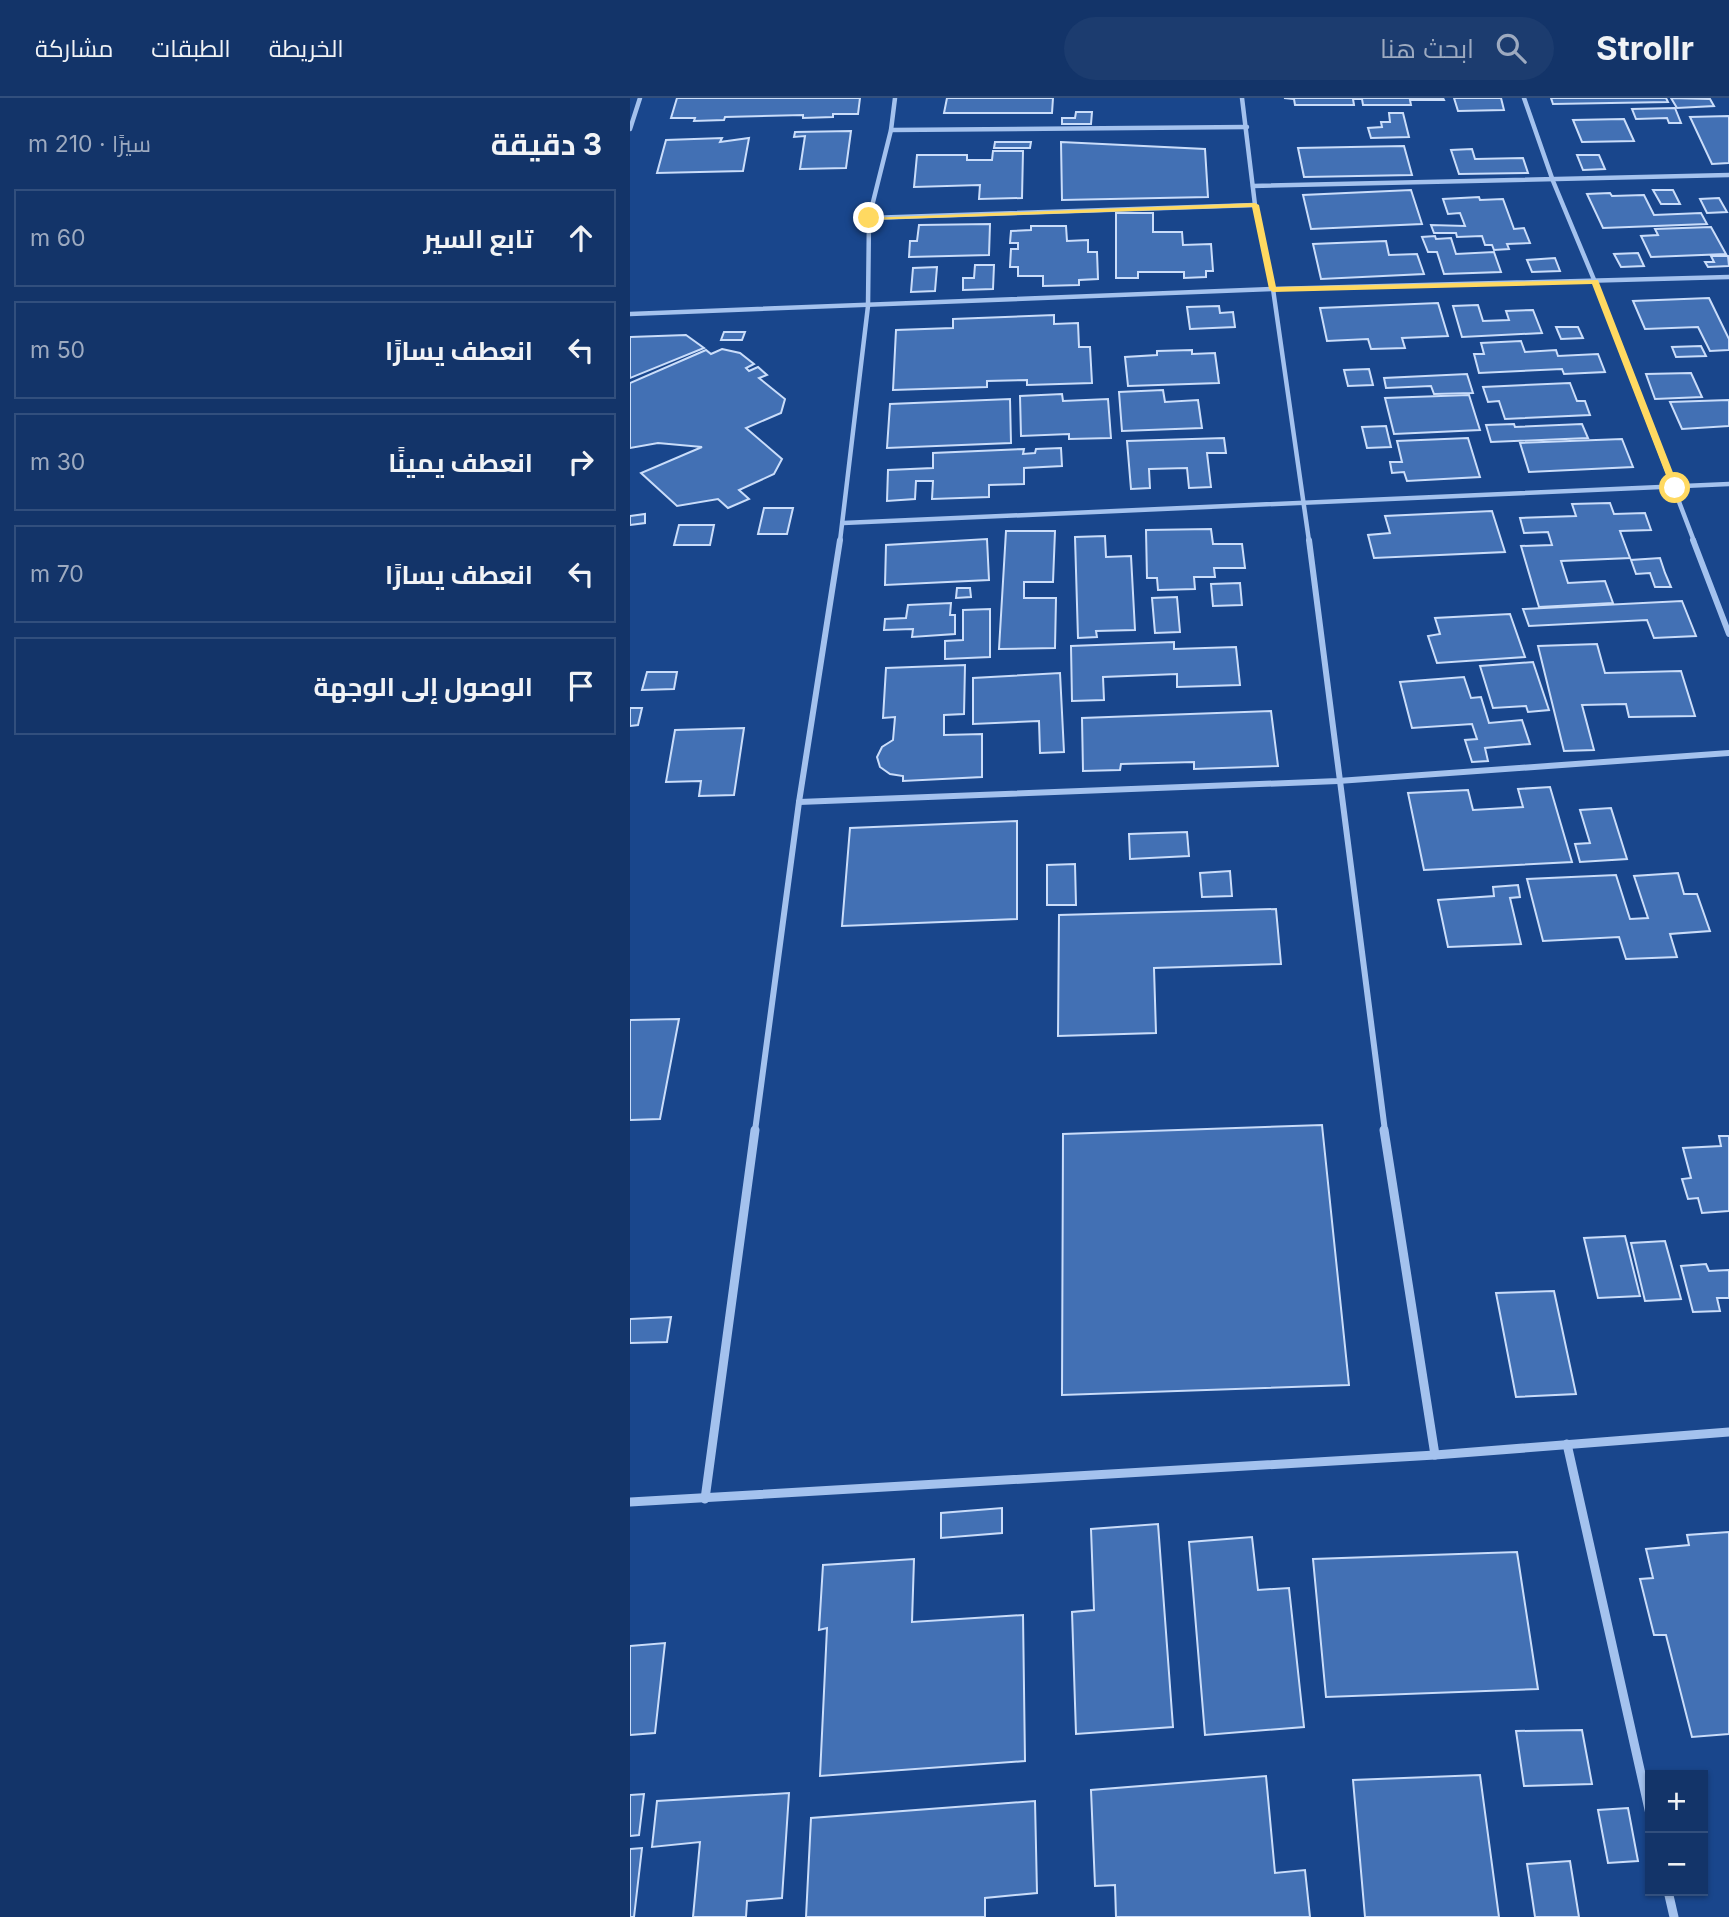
<!DOCTYPE html>
<html lang="ar">
<head>
<meta charset="utf-8">
<style>
	:root { --surface:#133469; --page:#1c3c6f; --text:#f1f3f6; --muted:#9daac0; --line:#324f7d }
	body { margin:0; font-family:Inter,Cairo,sans-serif; background:var(--page); color:var(--text); direction:rtl }
	.controls { position:absolute; right:21px; bottom:21px; display:grid; overflow:hidden; border-radius:0px; box-shadow:0 2px 5px #0004 }
	.controls button { width:63px; height:63px; display:grid; place-items:center; padding:0; border:0; border-bottom:2px solid var(--line); background:var(--surface); color:var(--text); font:35px sans-serif }
	.stop { position:absolute; width:21px; height:21px; margin:-16px; border:5px solid #ffd961; border-radius:50%; background:#fff }
	.stop.end { background:#ffd961; border-color:#fff; box-shadow:0 2px 7px #0008 }
	.list { margin:0; padding:0; list-style:none }
	h2 { display:flex; justify-content:space-between; align-items:center; height:91px; margin:0; padding:0 28px; font-size:30px }
	h2 small { font-size:23px; font-weight:400; color:var(--muted) }
	.list li { display:grid; grid-template-columns:46px 1fr auto; gap:21px; align-items:center; box-sizing:border-box; height:98px; margin:0 14px 14px; padding:0 14px; border:2px solid var(--line); border-radius:0px }
	.list b { display:block; font-size:26px; white-space:nowrap }
	.list em { font-size:23px; font-style:normal; color:var(--muted) }
	.icon { flex:none; width:38px; height:38px; fill:none; stroke:currentColor; stroke-width:2; stroke-linecap:round; stroke-linejoin:round }
	.map { position:relative; flex:none; width:1099px; height:1819px; overflow:hidden; direction:ltr }
	header { display:flex; align-items:center; gap:42px; box-sizing:border-box; height:98px; padding:0 35px; background:var(--surface); border-bottom:2px solid var(--line) }
	header strong { font-size:33px }
	nav { display:flex; gap:38px; margin-inline-start:auto; font-size:24px }
	.search { width:490px; height:63px; background:var(--page); display:flex; align-items:center; gap:18px; box-sizing:border-box; padding:0 24px; border-radius:38px; color:var(--muted); font-size:26px }
	main { display:flex }
	aside { flex:1; background:var(--surface) }
	.map>svg:first-child { display:block }
	.building { fill:#4270b4; stroke:#caddfa; stroke-width:2 }
	.lines { fill:none; stroke-linecap:round; stroke-linejoin:round }
	.street-far2 { stroke:#a4c2ee; stroke-width:4.5 }
	.street-far1 { stroke:#a4c2ee; stroke-width:6 }
	.street { stroke:#a4c2ee; stroke-width:9 }
	.route { fill:#ffd961 }
</style>
</head>
<body>
<header>
<strong>Strollr</strong>
<div class="search"><svg class="icon" aria-label="search" viewBox="0 0 24 24"><circle cx="10" cy="10" r="6"/><path d="M15 15l6 6"/></svg>ابحث هنا</div>
<nav><a>الخريطة</a><a>الطبقات</a><a>مشاركة</a></nav>
</header>
<main>
<div class="map">
<svg width="1099" height="1819" viewBox="0 0 1099 1819">
	<rect width="100%" height="100%" fill="#19468c"/>
	<g class="building">
		<path d="M 47,0 L 230,0 L 228,16 L 203,16 L 203,19 L 173,20 L 173,17 L 95,19 L 94,22 L 64,23 L 65,20 L 41,20 Z"/>
		<path d="M 317,0 L 423,0 L 422,15 L 314,15 Z"/>
		<path d="M 654,0 L 813,0 L 814,2 L 780,2 L 781,7 L 733,7 L 732,1 L 723,1 L 724,7 L 665,7 L 664,1 Z"/>
		<path d="M 824,0 L 871,0 L 874,12 L 828,13 Z"/>
		<path d="M 921,0 L 1036,0 L 1038,4 L 923,6 Z"/>
		<path d="M 1041,0 L 1080,1 L 1084,8 L 1047,10 Z"/>
		<path d="M 1045,10 L 1051,25 L 1039,25 L 1037,20 L 1006,21 L 1002,11 Z"/>
		<path d="M 446,14 L 462,14 L 461,26 L 432,26 L 432,20 L 445,20 Z"/>
		<path d="M 759,15 L 773,15 L 779,39 L 741,40 L 738,30 L 752,29 L 751,24 L 760,24 Z"/>
		<path d="M 1099,18 L 1099,65 L 1082,66 L 1060,19 Z"/>
		<path d="M 994,21 L 1004,43 L 952,44 L 943,22 Z"/>
		<path d="M 221,33 L 216,70 L 170,71 L 175,38 L 164,39 L 165,34 Z"/>
		<path d="M 92,40 L 90,44 L 119,40 L 113,73 L 27,75 L 36,42 Z"/>
		<path d="M 365,44 L 401,44 L 400,50 L 364,50 Z"/>
		<path d="M 431,44 L 575,51 L 578,99 L 432,102 Z"/>
		<path d="M 774,48 L 782,77 L 674,79 L 668,50 Z"/>
		<path d="M 842,51 L 845,61 L 893,60 L 898,75 L 829,76 L 821,52 Z"/>
		<path d="M 363,53 L 393,53 L 392,100 L 349,101 L 350,87 L 284,89 L 287,57 L 337,57 L 337,62 L 362,62 Z"/>
		<path d="M 947,57 L 969,57 L 975,71 L 953,72 Z"/>
		<path d="M 781,92 L 792,126 L 681,131 L 673,97 Z"/>
		<path d="M 1023,92 L 1043,92 L 1050,106 L 1031,106 Z"/>
		<path d="M 980,95 L 982,98 L 1014,97 L 1024,117 L 1071,115 L 1077,126 L 973,130 L 957,96 Z"/>
		<path d="M 849,99 L 850,102 L 873,101 L 884,131 L 894,130 L 900,145 L 877,146 L 879,151 L 864,152 L 862,147 L 855,147 L 852,138 L 827,139 L 826,135 L 804,135 L 801,127 L 835,128 L 830,115 L 818,116 L 813,101 Z"/>
		<path d="M 1089,100 L 1097,114 L 1077,115 L 1070,101 Z"/>
		<path d="M 486,115 L 523,115 L 523,134 L 552,134 L 553,147 L 581,146 L 583,173 L 576,173 L 576,179 L 554,180 L 554,174 L 508,174 L 508,180 L 486,180 Z"/>
		<path d="M 360,126 L 359,157 L 279,159 L 280,143 L 287,143 L 289,127 Z"/>
		<path d="M 401,128 L 436,128 L 437,143 L 458,142 L 458,154 L 467,154 L 468,181 L 449,182 L 449,187 L 413,188 L 413,178 L 388,178 L 388,169 L 380,169 L 381,151 L 388,151 L 388,145 L 380,145 L 381,133 L 401,132 Z"/>
		<path d="M 1081,129 L 1096,156 L 1021,159 L 1011,138 L 1028,137 L 1025,131 Z"/>
		<path d="M 805,138 L 806,141 L 821,140 L 826,156 L 864,154 L 871,174 L 814,176 L 807,154 L 798,154 L 792,139 Z"/>
		<path d="M 756,143 L 759,157 L 787,156 L 794,176 L 691,181 L 683,146 Z"/>
		<path d="M 1008,155 L 1014,168 L 991,169 L 984,156 Z"/>
		<path d="M 1081,158 L 1098,158 L 1099,168 L 1078,169 L 1075,164 L 1084,164 Z"/>
		<path d="M 925,160 L 930,173 L 902,174 L 897,162 Z"/>
		<path d="M 345,167 L 364,167 L 363,191 L 333,192 L 333,180 L 344,180 Z"/>
		<path d="M 307,169 L 305,193 L 281,194 L 283,170 Z"/>
		<path d="M 1079,200 L 1099,241 L 1099,252 L 1080,253 L 1068,229 L 1015,231 L 1003,203 Z"/>
		<path d="M 808,205 L 818,238 L 772,240 L 775,250 L 741,251 L 738,241 L 697,243 L 690,210 Z"/>
		<path d="M 848,207 L 853,223 L 879,222 L 876,213 L 903,212 L 912,235 L 832,239 L 823,208 Z"/>
		<path d="M 589,208 L 590,215 L 603,214 L 605,229 L 560,231 L 557,209 Z"/>
		<path d="M 424,217 L 424,226 L 448,225 L 449,249 L 460,249 L 462,285 L 397,287 L 397,282 L 357,283 L 357,289 L 263,292 L 266,232 L 323,230 L 323,221 Z"/>
		<path d="M 926,229 L 948,229 L 953,240 L 931,241 Z"/>
		<path d="M 94,234 L 115,234 L 112,242 L 91,242 Z"/>
		<path d="M 56,237 L 74,250 L 0,280 L 0,239 Z"/>
		<path d="M 891,243 L 895,254 L 926,252 L 928,258 L 968,256 L 975,274 L 934,276 L 932,271 L 849,275 L 844,256 L 854,256 L 851,245 Z"/>
		<path d="M 1071,248 L 1076,258 L 1046,259 L 1042,249 Z"/>
		<path d="M 92,251 L 110,255 L 124,266 L 116,270 L 119,273 L 128,269 L 137,277 L 129,280 L 155,301 L 151,315 L 116,330 L 152,361 L 144,376 L 109,392 L 119,401 L 98,410 L 88,401 L 47,408 L 11,375 L 72,349 L 28,345 L 0,350 L 0,285 L 76,252 L 81,256 Z"/>
		<path d="M 562,252 L 562,256 L 585,255 L 589,285 L 498,288 L 495,259 L 527,257 L 527,253 Z"/>
		<path d="M 739,271 L 743,287 L 718,288 L 714,272 Z"/>
		<path d="M 1061,275 L 1072,299 L 1025,301 L 1016,276 Z"/>
		<path d="M 837,276 L 843,295 L 804,296 L 801,288 L 756,290 L 754,280 Z"/>
		<path d="M 940,285 L 947,303 L 955,303 L 960,317 L 875,321 L 869,303 L 858,304 L 853,289 Z"/>
		<path d="M 533,292 L 535,304 L 568,302 L 572,330 L 492,333 L 489,294 Z"/>
		<path d="M 432,296 L 433,303 L 478,301 L 481,340 L 439,341 L 439,336 L 391,338 L 390,298 Z"/>
		<path d="M 839,297 L 850,332 L 764,336 L 755,300 Z"/>
		<path d="M 380,301 L 381,345 L 257,350 L 260,306 Z"/>
		<path d="M 1099,302 L 1099,328 L 1052,331 L 1040,304 Z"/>
		<path d="M 884,326 L 885,329 L 952,326 L 958,340 L 861,344 L 856,327 Z"/>
		<path d="M 756,328 L 761,349 L 737,350 L 732,329 Z"/>
		<path d="M 594,340 L 596,355 L 577,355 L 581,389 L 559,390 L 557,370 L 519,371 L 520,390 L 501,391 L 497,343 Z"/>
		<path d="M 838,340 L 850,379 L 777,383 L 774,374 L 762,375 L 760,364 L 772,364 L 767,343 Z"/>
		<path d="M 992,341 L 1003,369 L 899,374 L 890,345 Z"/>
		<path d="M 431,350 L 432,368 L 394,370 L 394,386 L 359,387 L 359,399 L 302,401 L 303,383 L 286,383 L 285,401 L 257,403 L 258,372 L 303,370 L 303,355 L 394,351 L 393,356 L 405,355 L 406,351 Z"/>
		<path d="M 980,405 L 984,416 L 1015,415 L 1021,432 L 990,433 L 1000,460 L 931,463 L 938,485 L 975,483 L 983,505 L 909,509 L 891,448 L 922,447 L 918,434 L 894,435 L 890,420 L 946,418 L 942,406 Z"/>
		<path d="M 134,410 L 163,410 L 157,436 L 128,436 Z"/>
		<path d="M 862,413 L 875,454 L 744,460 L 738,437 L 760,435 L 755,418 Z"/>
		<path d="M 15,416 L 15,425 L 0,427 L 0,418 Z"/>
		<path d="M 49,427 L 84,427 L 80,447 L 44,447 Z"/>
		<path d="M 581,431 L 583,446 L 612,446 L 615,470 L 584,470 L 585,479 L 564,479 L 565,491 L 528,492 L 527,480 L 517,480 L 516,432 Z"/>
		<path d="M 376,433 L 425,433 L 423,484 L 394,484 L 394,500 L 426,500 L 425,550 L 369,551 Z"/>
		<path d="M 475,438 L 476,459 L 501,458 L 505,532 L 466,533 L 467,539 L 448,540 L 445,439 Z"/>
		<path d="M 357,441 L 359,482 L 255,487 L 256,447 Z"/>
		<path d="M 1030,460 L 1035,475 L 1041,489 L 1025,489 L 1020,475 L 1006,476 L 1001,462 Z"/>
		<path d="M 610,485 L 612,507 L 583,508 L 581,486 Z"/>
		<path d="M 327,490 L 340,490 L 341,499 L 326,500 Z"/>
		<path d="M 547,499 L 550,534 L 525,535 L 522,500 Z"/>
		<path d="M 1052,503 L 1066,538 L 1024,540 L 1017,522 L 899,528 L 893,511 Z"/>
		<path d="M 321,505 L 320,517 L 325,517 L 325,536 L 282,539 L 283,531 L 254,532 L 255,521 L 276,520 L 278,507 Z"/>
		<path d="M 360,511 L 360,559 L 315,561 L 315,543 L 333,542 L 333,512 Z"/>
		<path d="M 880,516 L 895,559 L 807,565 L 798,538 L 810,536 L 805,520 Z"/>
		<path d="M 544,544 L 544,551 L 606,549 L 610,587 L 547,589 L 547,576 L 473,579 L 474,602 L 442,603 L 441,548 Z"/>
		<path d="M 967,546 L 975,575 L 1051,573 L 1065,618 L 999,619 L 996,606 L 952,607 L 964,652 L 934,653 L 908,548 Z"/>
		<path d="M 903,564 L 919,612 L 898,614 L 896,608 L 863,610 L 850,568 Z"/>
		<path d="M 335,567 L 334,616 L 314,617 L 314,637 L 352,636 L 352,679 L 273,683 L 273,678 L 260,676 L 250,669 L 247,659 L 252,649 L 263,642 L 265,619 L 253,620 L 256,570 Z"/>
		<path d="M 17,574 L 47,574 L 44,591 L 12,592 Z"/>
		<path d="M 430,575 L 434,654 L 410,655 L 409,623 L 343,626 L 343,580 Z"/>
		<path d="M 834,579 L 841,600 L 851,599 L 859,625 L 892,622 L 900,646 L 855,650 L 858,663 L 842,664 L 835,642 L 847,641 L 842,626 L 782,630 L 770,584 Z"/>
		<path d="M 0,610 L 12,610 L 8,627 L 0,628 Z"/>
		<path d="M 641,613 L 648,668 L 564,671 L 564,664 L 491,666 L 490,672 L 453,673 L 452,620 Z"/>
		<path d="M 114,630 L 104,697 L 69,698 L 71,683 L 36,684 L 45,632 Z"/>
		<path d="M 920,689 L 942,764 L 794,772 L 778,695 L 838,692 L 843,712 L 893,709 L 888,691 Z"/>
		<path d="M 981,710 L 997,761 L 950,764 L 945,746 L 960,745 L 950,712 Z"/>
		<path d="M 387,723 L 387,821 L 212,828 L 220,730 Z"/>
		<path d="M 557,734 L 559,758 L 500,761 L 499,736 Z"/>
		<path d="M 445,766 L 446,807 L 417,807 L 417,767 Z"/>
		<path d="M 600,773 L 602,798 L 572,799 L 570,775 Z"/>
		<path d="M 1048,775 L 1054,796 L 1067,796 L 1080,833 L 1040,836 L 1047,859 L 996,861 L 989,839 L 913,843 L 897,781 L 986,777 L 1000,821 L 1018,820 L 1004,778 Z"/>
		<path d="M 888,787 L 890,799 L 880,800 L 891,846 L 818,849 L 808,802 L 864,798 L 863,789 Z"/>
		<path d="M 646,811 L 651,866 L 524,870 L 526,935 L 428,938 L 429,817 Z"/>
		<path d="M 49,921 L 30,1021 L 0,1022 L 0,922 Z"/>
		<path d="M 692,1027 L 719,1287 L 432,1297 L 433,1036 Z"/>
		<path d="M 1089,1038 L 1099,1038 L 1099,1113 L 1072,1115 L 1068,1100 L 1058,1101 L 1052,1081 L 1061,1080 L 1053,1050 L 1091,1048 Z"/>
		<path d="M 995,1138 L 1010,1198 L 968,1200 L 954,1140 Z"/>
		<path d="M 1035,1143 L 1051,1201 L 1015,1203 L 1001,1145 Z"/>
		<path d="M 1076,1166 L 1079,1173 L 1099,1172 L 1099,1200 L 1087,1200 L 1090,1213 L 1063,1214 L 1051,1168 Z"/>
		<path d="M 924,1193 L 946,1296 L 886,1299 L 866,1195 Z"/>
		<path d="M 41,1219 L 37,1244 L 0,1245 L 0,1221 Z"/>
		<path d="M 372,1410 L 372,1435 L 311,1440 L 311,1415 Z"/>
		<path d="M 528,1426 L 543,1629 L 446,1636 L 442,1514 L 464,1512 L 461,1431 Z"/>
		<path d="M 1099,1434 L 1099,1636 L 1062,1639 L 1036,1537 L 1024,1537 L 1010,1481 L 1023,1480 L 1016,1451 L 1059,1447 L 1057,1437 Z"/>
		<path d="M 622,1439 L 628,1492 L 659,1490 L 674,1629 L 575,1637 L 559,1444 Z"/>
		<path d="M 887,1454 L 908,1591 L 696,1599 L 683,1461 Z"/>
		<path d="M 284,1461 L 282,1524 L 393,1517 L 395,1663 L 190,1678 L 197,1530 L 189,1532 L 193,1467 Z"/>
		<path d="M 35,1545 L 25,1635 L 0,1637 L 0,1548 Z"/>
		<path d="M 952,1632 L 962,1686 L 894,1688 L 886,1633 Z"/>
		<path d="M 850,1677 L 869,1819 L 735,1819 L 723,1682 Z"/>
		<path d="M 636,1678 L 645,1775 L 675,1772 L 680,1819 L 486,1819 L 485,1787 L 465,1788 L 461,1692 Z"/>
		<path d="M 159,1695 L 152,1800 L 117,1803 L 116,1819 L 63,1819 L 70,1744 L 22,1749 L 27,1703 Z"/>
		<path d="M 14,1696 L 9,1737 L 0,1738 L 0,1697 Z"/>
		<path d="M 405,1703 L 407,1795 L 355,1800 L 355,1819 L 176,1819 L 181,1720 Z"/>
		<path d="M 998,1710 L 1008,1763 L 978,1765 L 968,1712 Z"/>
		<path d="M 12,1750 L 4,1819 L 0,1819 L 0,1751 Z"/>
		<path d="M 940,1763 L 949,1819 L 905,1819 L 897,1766 Z"/>
	</g>
	<g class="lines">
		<g class="street-far2">
			<path d="M 612,0 L 625,107 L 643,191 L 679,443"/>
			<path d="M 894,0 L 923,83 L 965,184 L 1064,443"/>
			<path d="M 0,31 L 10,0"/>
			<path d="M 261,32 L 617,29"/>
			<path d="M 623,88 L 1099,77"/>
			<path d="M 239,120 L 625,107"/>
			<path d="M 0,216 L 643,191 L 1099,179"/>
			<path d="M 213,425 L 1099,386"/>
			<path d="M 210,443 L 238,208 L 239,120 L 261,32 L 265,0"/>
		</g>
		<g class="street-far1">
			<path d="M 679,442 L 755,1033"/>
			<path d="M 1063,442 L 1099,536"/>
			<path d="M 169,704 L 708,683 L 1099,655"/>
			<path d="M 125,1033 L 169,704 L 210,442"/>
		</g>
		<g class="street">
			<path d="M 754,1032 L 805,1357"/>
			<path d="M 937,1346 L 1020,1716"/>
			<path d="M 75,1401 L 125,1032"/>
			<path d="M 0,1404 L 805,1357 L 1099,1334"/>
			<path d="M 1038,1793 L 1044,1819"/>
		</g>
	</g>
	<path class="route" d="M 625,105 L 629,107 L 646,189 L 968,182 L 1049,390 L 1045,392 L 1041,390 L 962,186 L 643,194 L 639,191 L 622,109 L 239,122 L 235,120 Z"/>
</svg>
<div class="controls">
<button>+</button>
<button>−</button>
</div>
<div class="stop" style="left:1045px;top:390px"></div>
<div class="stop end" style="left:239px;top:120px"></div>
</div>
<aside>
<h2>3 دقيقة<small>سيرًا · 210 m</small></h2>
<ul class="list">
<li><svg class="icon" aria-label="ahead" viewBox="0 0 24 24"><path d="M12 20V5M6 11l6-6 6 6"/></svg><div><b>تابع السير</b></div><em>60 m</em></li>
<li><svg class="icon" aria-label="left" viewBox="0 0 24 24"><path d="M17 20v-9H6M10 6l-5 5 5 5"/></svg><div><b>انعطف يسارًا</b></div><em>50 m</em></li>
<li><svg class="icon" aria-label="right" viewBox="0 0 24 24"><path d="M7 20v-9h11M14 6l5 5-5 5"/></svg><div><b>انعطف يمينًا</b></div><em>30 m</em></li>
<li><svg class="icon" aria-label="left" viewBox="0 0 24 24"><path d="M17 20v-9H6M10 6l-5 5 5 5"/></svg><div><b>انعطف يسارًا</b></div><em>70 m</em></li>
<li><svg class="icon" aria-label="arrive" viewBox="0 0 24 24"><path d="M6 21V4h12l-3 4 3 4H6"/></svg><div><b>الوصول إلى الوجهة</b></div></li>
</ul>
</aside>
</main>
</body>
</html>
